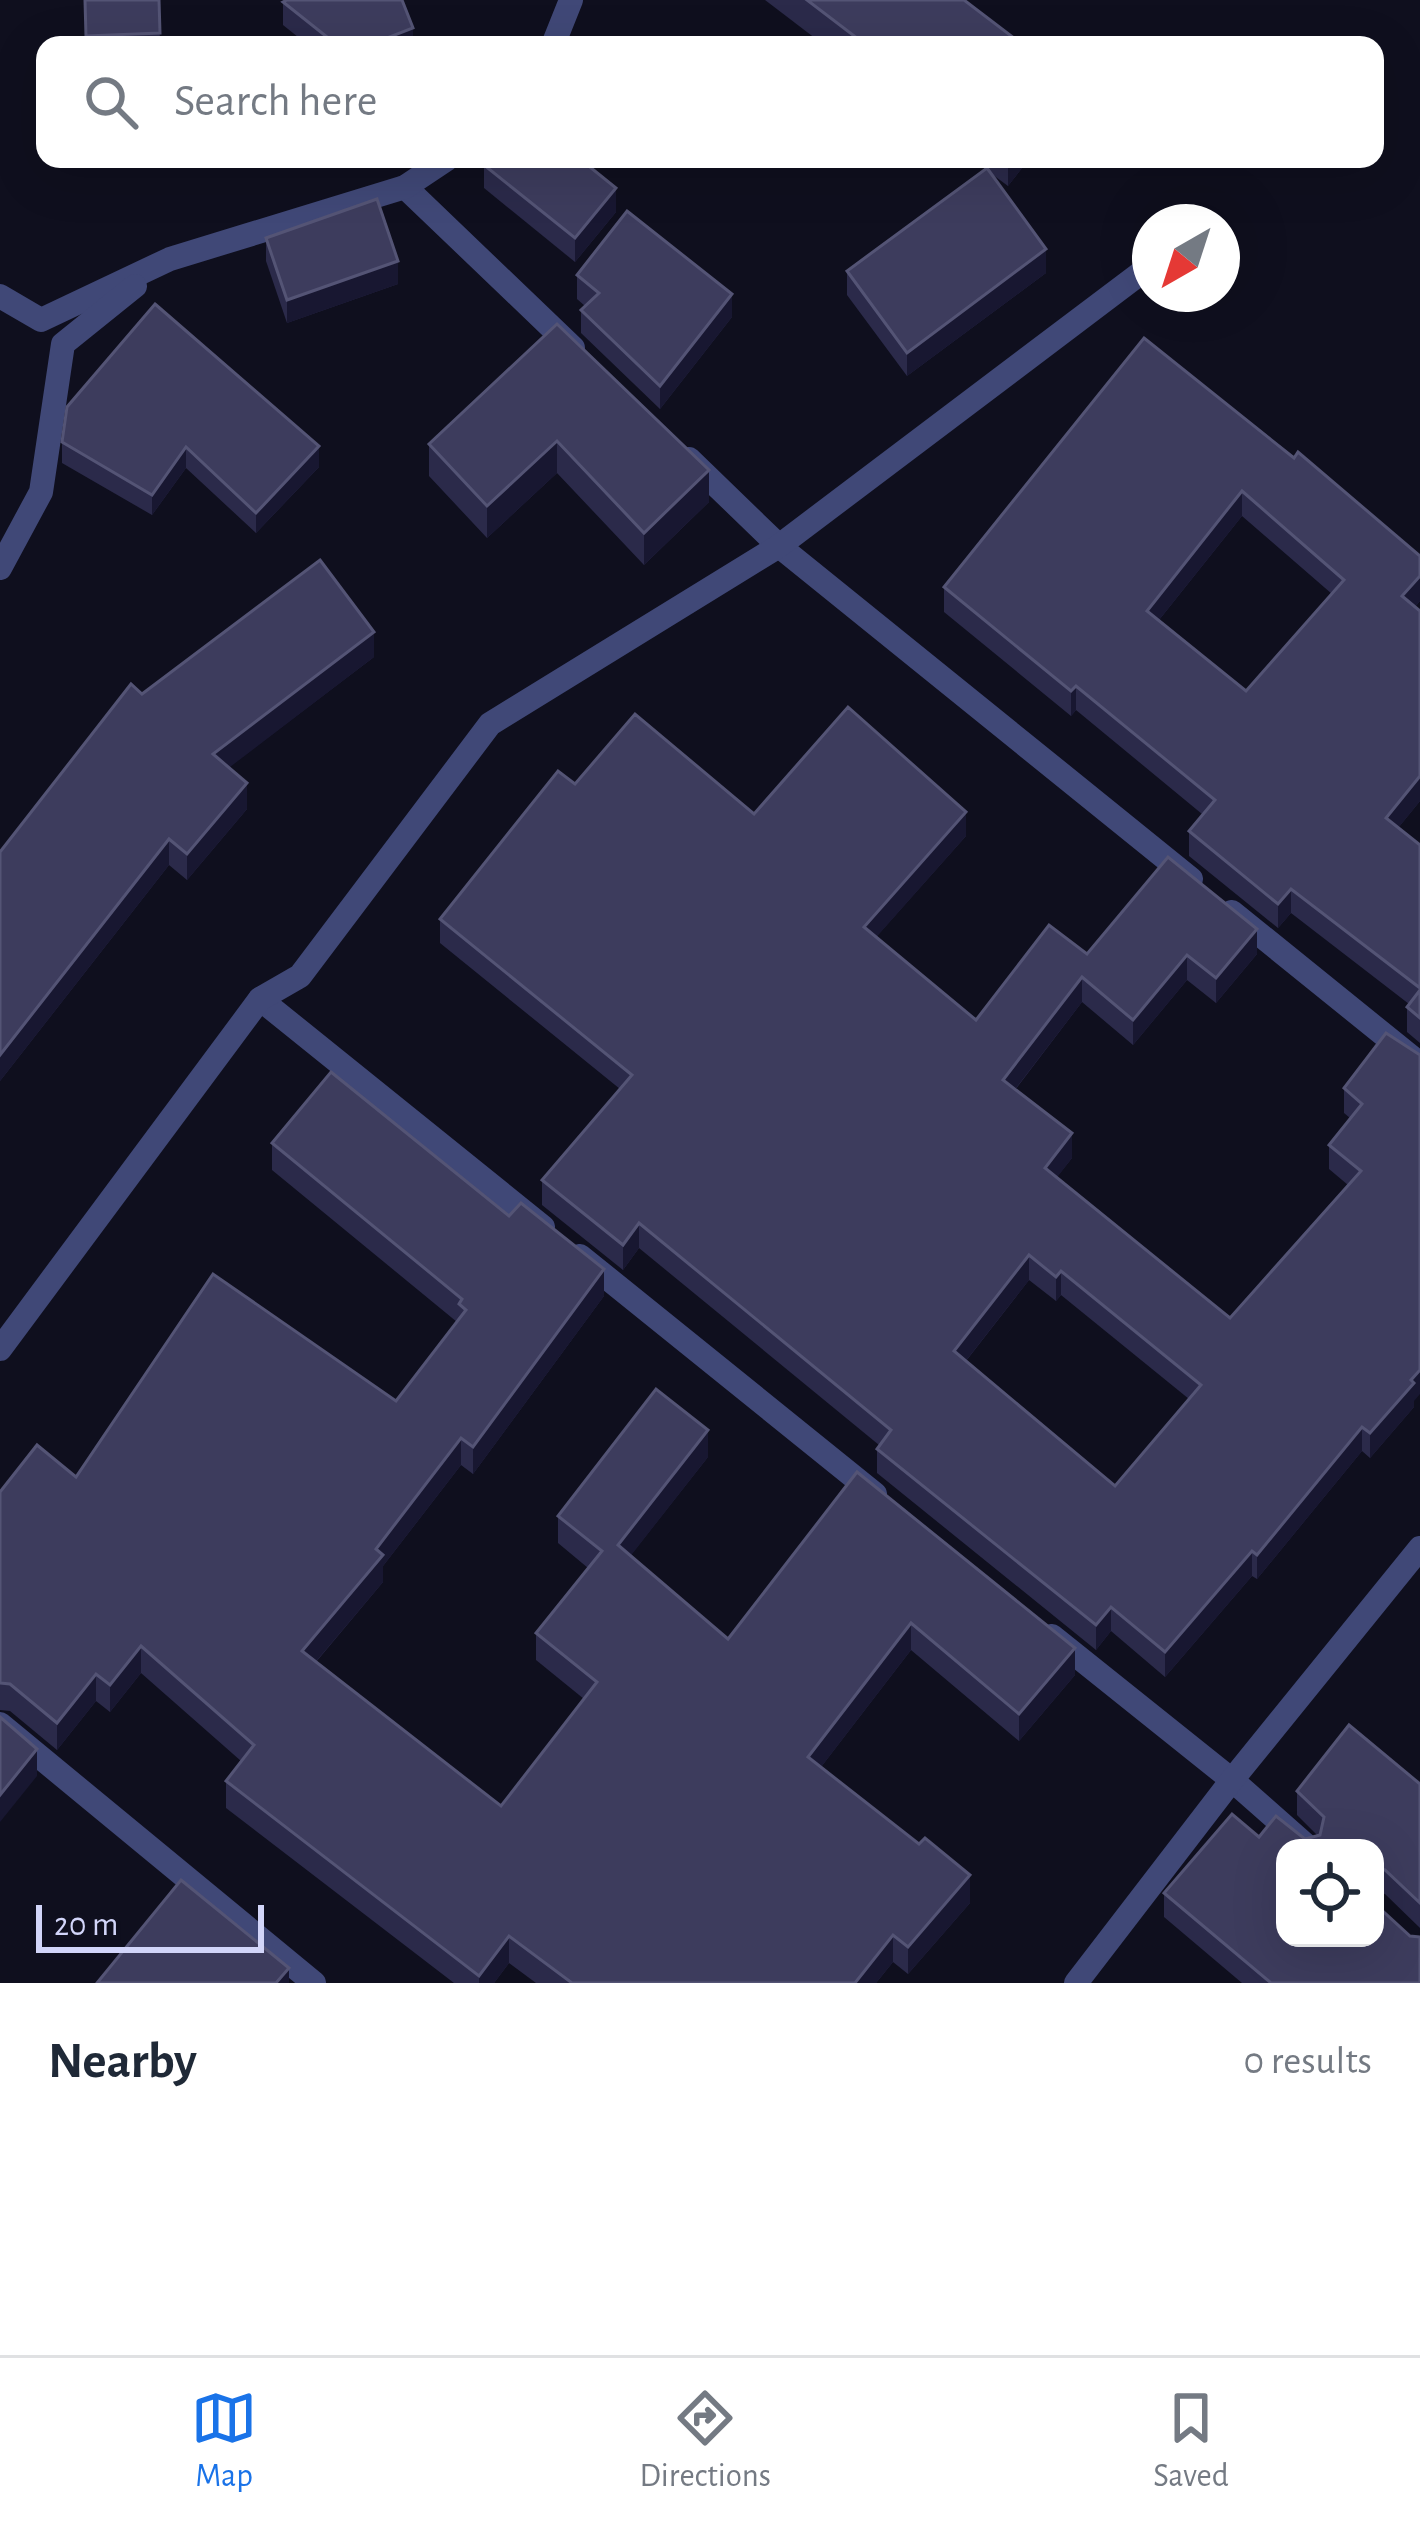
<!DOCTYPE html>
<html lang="en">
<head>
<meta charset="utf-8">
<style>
	:root { --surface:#fff; --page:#f2f2f3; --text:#1f2937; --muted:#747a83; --line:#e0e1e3; --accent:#1a73e8 }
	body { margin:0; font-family:"Alegreya Sans",sans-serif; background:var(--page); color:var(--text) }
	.controls { position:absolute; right:36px; bottom:36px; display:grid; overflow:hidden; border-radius:24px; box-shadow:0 12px 48px #0002 }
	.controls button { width:108px; height:108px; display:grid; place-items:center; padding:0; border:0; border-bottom:3px solid var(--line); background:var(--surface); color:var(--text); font:60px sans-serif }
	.compass { position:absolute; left:1132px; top:204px; width:108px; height:108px; border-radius:50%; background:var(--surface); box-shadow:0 12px 48px #0002; rotate:219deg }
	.scale { position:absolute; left:36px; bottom:30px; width:228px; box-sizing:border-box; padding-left:12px; border:6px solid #d2d5f9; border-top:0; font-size:33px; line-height:42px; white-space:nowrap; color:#d2d5f9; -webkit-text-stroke:9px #0f0f1e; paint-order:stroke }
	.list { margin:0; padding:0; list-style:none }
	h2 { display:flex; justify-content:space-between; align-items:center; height:156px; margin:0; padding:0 48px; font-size:51px }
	h2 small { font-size:39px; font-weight:400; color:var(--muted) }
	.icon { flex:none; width:66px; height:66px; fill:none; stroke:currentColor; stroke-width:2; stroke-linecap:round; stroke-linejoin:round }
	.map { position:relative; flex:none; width:1420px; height:1983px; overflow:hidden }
	.search { position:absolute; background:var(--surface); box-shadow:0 12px 48px #0002; left:36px; right:36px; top:36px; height:132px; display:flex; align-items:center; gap:30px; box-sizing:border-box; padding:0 42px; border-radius:24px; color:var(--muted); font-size:45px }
	.sheet { height:372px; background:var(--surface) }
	nav { display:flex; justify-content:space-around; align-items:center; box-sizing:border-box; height:168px; border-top:3px solid var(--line); background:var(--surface); font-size:33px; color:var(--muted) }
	nav a { display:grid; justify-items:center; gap:6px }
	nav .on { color:var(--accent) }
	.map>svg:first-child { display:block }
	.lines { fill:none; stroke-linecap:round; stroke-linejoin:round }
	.street { stroke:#404877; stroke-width:24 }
	.wall { fill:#2b2a4a; fill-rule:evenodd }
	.shaded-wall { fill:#181731 }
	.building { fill:#3d3c5d; stroke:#545475; stroke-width:3; fill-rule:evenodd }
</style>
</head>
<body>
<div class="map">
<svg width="1420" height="1983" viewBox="0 0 1420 1983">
	<rect width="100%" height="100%" fill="#0f0f1e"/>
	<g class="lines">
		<g class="street">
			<path d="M 553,45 L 571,0"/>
			<path d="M 405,187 L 573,348"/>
			<path d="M 0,296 L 41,320 L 170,259 L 405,187 L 447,159"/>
			<path d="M 689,459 L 779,546 L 1191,879"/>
			<path d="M 0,568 L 41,492 L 63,344 L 135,286"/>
			<path d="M 1232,912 L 1420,1064"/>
			<path d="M 260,999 L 543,1227"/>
			<path d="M 580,1256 L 875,1494"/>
			<path d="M 0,1349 L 260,999 L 300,976 L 490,724 L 779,546 L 1150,266"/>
			<path d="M 1052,1636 L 1232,1780 L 1309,1848"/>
			<path d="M 0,1724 L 314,1983"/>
			<path d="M 1076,1983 L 1232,1780 L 1420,1548"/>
		</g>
	</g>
	<g class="wall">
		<path d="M 85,0 L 159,0 L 160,45 L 86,45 Z"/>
		<path d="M 765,0 L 964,0 L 1023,45 L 824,45 Z"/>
		<path d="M 283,2 L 413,45 L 308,45 L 283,25 Z"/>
		<path d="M 972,159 L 1029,159 L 1008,186 L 989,172 L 1046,273 L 907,376 L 847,295 L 847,271 L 985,169 Z"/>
		<path d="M 484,165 L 616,212 L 575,262 L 484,188 Z"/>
		<path d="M 266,238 L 398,284 L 287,323 L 266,261 Z"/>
		<path d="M 577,275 L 732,317 L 660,409 L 581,333 L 581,310 L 585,306 L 577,299 Z"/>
		<path d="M 557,324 L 709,502 L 644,565 L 557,473 L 487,538 L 429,476 L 429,444 Z"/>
		<path d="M 1144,338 L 1420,556 L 1420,601 L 1415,607 L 1420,801 L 1398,828 L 1420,845 L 1420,1043 L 1407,1032 L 1407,1007 L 1409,1004 L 1291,913 L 1278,928 L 1189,856 L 1189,831 L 1202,814 L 1076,710 L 1071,716 L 944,612 L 944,587 ZM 1242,516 L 1332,594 L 1246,691 L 1159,620 Z"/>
		<path d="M 67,407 L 319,467 L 256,533 L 186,468 L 152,515 L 62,463 L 62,442 Z"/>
		<path d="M 374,657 L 229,767 L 247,809 L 187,880 L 169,865 L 0,1081 L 0,852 L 142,694 Z"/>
		<path d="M 575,784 L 754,814 L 966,836 L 876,937 L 976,1020 L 1087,954 L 1257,954 L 1216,1003 L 1187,980 L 1133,1045 L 1082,1002 L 1015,1090 L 1072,1158 L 1056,1178 L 1230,1318 L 1348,1185 L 1329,1169 L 1329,1145 L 1350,1118 L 1344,1113 L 1344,1088 L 1386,1033 L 1414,1407 L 1370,1458 L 1362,1451 L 1257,1579 L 1252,1576 L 1165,1677 L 1111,1631 L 1096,1650 L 877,1473 L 877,1449 L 879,1445 L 639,1248 L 623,1270 L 542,1205 L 542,1180 L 620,1089 L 440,943 L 440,919 ZM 1029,1280 L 1056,1301 L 1061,1295 L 1189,1399 L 1115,1486 L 966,1361 Z"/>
		<path d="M 272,1143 L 604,1296 L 473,1474 L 461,1465 L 383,1566 L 383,1582 L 316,1662 L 501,1806 L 584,1699 L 536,1660 L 536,1633 L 588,1568 L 558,1543 L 558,1516 L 708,1457 L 630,1556 L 728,1639 L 857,1472 L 1075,1675 L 1019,1741 L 911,1650 L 821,1767 L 970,1903 L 908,1974 L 893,1962 L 876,1983 L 536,1983 L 509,1963 L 494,1983 L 454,1983 L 226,1808 L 226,1781 L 241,1761 L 141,1673 L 110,1712 L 96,1701 L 57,1750 L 10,1711 L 0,1710 L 0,1492 L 76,1477 L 396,1401 L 457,1322 L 272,1170 Z"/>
		<path d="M 1420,1784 L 1420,1928 L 1385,1894 L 1375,1892 L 1375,1848 L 1285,1848 L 1420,1983 L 1242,1983 L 1164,1917 L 1164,1893 L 1259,1837 L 1305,1839 L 1318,1836 L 1297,1815 L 1297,1791 Z"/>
	</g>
	<g class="shaded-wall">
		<path d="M 413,28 L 413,45 L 369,45 Z"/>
		<path d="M 1008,159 L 1029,159 L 1008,186 Z"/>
		<path d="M 616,188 L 616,212 L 575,262 L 575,238 Z"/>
		<path d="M 1046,249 L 1046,273 L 907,376 L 907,353 Z"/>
		<path d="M 398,261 L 398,284 L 287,323 L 287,300 Z"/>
		<path d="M 732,294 L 732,317 L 660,409 L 660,386 Z"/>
		<path d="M 557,441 L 557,473 L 487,538 L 487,506 Z"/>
		<path d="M 319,446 L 319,467 L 256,533 L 256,513 Z"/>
		<path d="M 186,447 L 186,468 L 152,515 L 152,495 Z"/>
		<path d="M 709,470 L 709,502 L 644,565 L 644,533 Z"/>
		<path d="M 1242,491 L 1242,516 L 1147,635 L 1147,611 Z"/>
		<path d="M 1420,576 L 1420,601 L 1402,621 L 1402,596 Z"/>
		<path d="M 374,632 L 374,657 L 213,780 L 213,754 Z"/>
		<path d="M 1076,686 L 1076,710 L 1071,716 L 1071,691 Z"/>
		<path d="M 1420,776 L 1420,801 L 1386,843 L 1386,818 Z"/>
		<path d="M 247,783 L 247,809 L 187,880 L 187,854 Z"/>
		<path d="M 966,812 L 966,836 L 864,951 L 864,927 Z"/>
		<path d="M 169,839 L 169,865 L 0,1081 L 0,1055 Z"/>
		<path d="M 1291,889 L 1291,913 L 1278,928 L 1278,904 Z"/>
		<path d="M 1257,929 L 1257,954 L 1216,1003 L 1216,978 Z"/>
		<path d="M 1187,955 L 1187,980 L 1133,1045 L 1133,1020 Z"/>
		<path d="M 1082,977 L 1082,1002 L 1003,1105 L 1003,1080 Z"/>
		<path d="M 1072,1133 L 1072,1158 L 1045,1193 L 1045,1168 Z"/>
		<path d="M 639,1223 L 639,1248 L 623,1270 L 623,1245 Z"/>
		<path d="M 1029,1255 L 1029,1280 L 954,1376 L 954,1351 Z"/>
		<path d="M 604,1269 L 604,1296 L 473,1474 L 473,1447 Z"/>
		<path d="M 1061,1271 L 1061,1295 L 1056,1301 L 1056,1277 Z"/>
		<path d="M 1420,1370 L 1420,1394 L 1414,1401 L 1414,1407 L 1370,1458 L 1370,1433 Z"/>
		<path d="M 1362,1427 L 1362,1451 L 1257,1579 L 1257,1555 Z"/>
		<path d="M 708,1430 L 708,1457 L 618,1572 L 618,1545 Z"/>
		<path d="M 461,1438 L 461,1465 L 383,1566 L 383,1582 L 302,1678 L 302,1651 L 376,1549 Z"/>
		<path d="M 1252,1551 L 1252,1576 L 1165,1677 L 1165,1652 Z"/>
		<path d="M 1111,1607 L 1111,1631 L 1096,1650 L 1096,1625 Z"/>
		<path d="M 911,1623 L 911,1650 L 808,1784 L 808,1757 Z"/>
		<path d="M 141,1646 L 141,1673 L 110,1712 L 110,1685 Z"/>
		<path d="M 1075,1648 L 1075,1675 L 1019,1741 L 1019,1714 Z"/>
		<path d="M 96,1674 L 96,1701 L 57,1750 L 57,1723 Z"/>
		<path d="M 37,1749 L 37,1776 L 0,1822 L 0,1795 Z"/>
		<path d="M 970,1875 L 970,1903 L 908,1974 L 908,1947 Z"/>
		<path d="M 893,1935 L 893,1962 L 876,1983 L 855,1983 Z"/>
		<path d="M 509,1936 L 509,1963 L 494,1983 L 479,1983 L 479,1976 Z"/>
		<path d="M 289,1968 L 289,1983 L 276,1983 Z"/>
	</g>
	<g class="building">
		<path d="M 85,0 L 159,0 L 160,33 L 86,36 Z"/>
		<path d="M 287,0 L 402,0 L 413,28 L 369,45 L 337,45 L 283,2 Z"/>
		<path d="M 807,0 L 964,0 L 1023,45 L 866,45 Z"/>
		<path d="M 489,159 L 580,159 L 616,188 L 575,238 L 484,165 Z"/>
		<path d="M 987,168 L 1046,249 L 907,353 L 847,271 Z"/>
		<path d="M 377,199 L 398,261 L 287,300 L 266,238 Z"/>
		<path d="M 627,211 L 732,294 L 660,386 L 581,310 L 599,293 L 577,275 Z"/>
		<path d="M 155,304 L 319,446 L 256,513 L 186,447 L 152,495 L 62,442 L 67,407 Z"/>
		<path d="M 557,324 L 709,470 L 644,533 L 557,441 L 487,506 L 429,444 Z"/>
		<path d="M 1144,338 L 1294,458 L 1298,452 L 1420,556 L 1420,576 L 1402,596 L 1420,611 L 1420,776 L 1386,818 L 1420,845 L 1420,988 L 1291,889 L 1278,904 L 1189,831 L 1215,800 L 1076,686 L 1071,691 L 944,587 ZM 1242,491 L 1344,580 L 1246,691 L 1147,611 Z"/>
		<path d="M 320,560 L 374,632 L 213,754 L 247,783 L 187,854 L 169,839 L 0,1055 L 0,852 L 131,684 L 142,694 Z"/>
		<path d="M 848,707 L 966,812 L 864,927 L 976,1020 L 1049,925 L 1087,954 L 1168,857 L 1257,929 L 1216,978 L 1187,955 L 1133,1020 L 1082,977 L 1003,1080 L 1072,1133 L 1045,1168 L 1230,1318 L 1361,1171 L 1329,1145 L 1362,1104 L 1344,1088 L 1386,1033 L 1420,1055 L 1420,1370 L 1411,1380 L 1414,1383 L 1370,1433 L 1362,1427 L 1257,1555 L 1252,1551 L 1165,1652 L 1111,1607 L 1096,1625 L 877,1449 L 891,1430 L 639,1223 L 623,1245 L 542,1180 L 632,1075 L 440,919 L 558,771 L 575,784 L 635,714 L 754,814 ZM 1029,1255 L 1056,1277 L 1061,1271 L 1201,1385 L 1115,1486 L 954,1351 Z"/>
		<path d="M 1420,990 L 1420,1018 L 1407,1007 Z"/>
		<path d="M 331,1072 L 509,1216 L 521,1203 L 604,1269 L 473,1447 L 461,1438 L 376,1549 L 383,1555 L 302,1651 L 501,1806 L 597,1682 L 536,1633 L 602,1551 L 558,1516 L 656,1389 L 708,1430 L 618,1545 L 728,1639 L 857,1472 L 1075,1648 L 1019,1714 L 911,1623 L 808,1757 L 919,1844 L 925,1838 L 970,1875 L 908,1947 L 893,1935 L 855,1983 L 572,1983 L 509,1936 L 479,1976 L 226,1781 L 254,1745 L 141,1646 L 110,1685 L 96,1674 L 57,1723 L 10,1684 L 0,1683 L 0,1492 L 37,1445 L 76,1477 L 213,1274 L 396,1401 L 466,1310 L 459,1304 L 462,1299 L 272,1143 Z"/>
		<path d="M 0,1717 L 37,1749 L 0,1795 Z"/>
		<path d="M 1349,1725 L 1420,1784 L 1420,1903 L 1385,1870 L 1375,1868 L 1375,1848 L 1285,1848 L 1285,1938 L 1375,1938 L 1375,1904 L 1410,1936 L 1420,1937 L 1420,1983 L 1271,1983 L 1164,1893 L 1232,1814 L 1259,1837 L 1276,1816 L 1305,1839 L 1320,1835 L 1324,1817 L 1297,1791 Z"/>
		<path d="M 181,1880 L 289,1968 L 276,1983 L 97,1983 Z"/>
	</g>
</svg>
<div class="controls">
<button><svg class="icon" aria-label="locate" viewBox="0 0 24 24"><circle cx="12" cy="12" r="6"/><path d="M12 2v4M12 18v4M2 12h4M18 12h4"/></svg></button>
</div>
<svg class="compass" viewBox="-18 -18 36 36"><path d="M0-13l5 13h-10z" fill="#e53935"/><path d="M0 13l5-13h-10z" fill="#747a83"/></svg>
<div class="scale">20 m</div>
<div class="search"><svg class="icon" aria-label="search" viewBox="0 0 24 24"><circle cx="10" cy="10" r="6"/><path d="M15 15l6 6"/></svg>Search here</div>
</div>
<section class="sheet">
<h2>Nearby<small>0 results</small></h2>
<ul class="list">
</ul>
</section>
<nav>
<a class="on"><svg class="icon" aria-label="map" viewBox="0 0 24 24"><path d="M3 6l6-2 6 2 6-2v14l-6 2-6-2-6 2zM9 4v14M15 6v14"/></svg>Map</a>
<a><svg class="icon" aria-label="directions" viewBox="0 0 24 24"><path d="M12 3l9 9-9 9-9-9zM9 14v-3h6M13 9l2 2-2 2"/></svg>Directions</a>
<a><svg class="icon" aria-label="saved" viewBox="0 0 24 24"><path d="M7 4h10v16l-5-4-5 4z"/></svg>Saved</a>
</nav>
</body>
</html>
